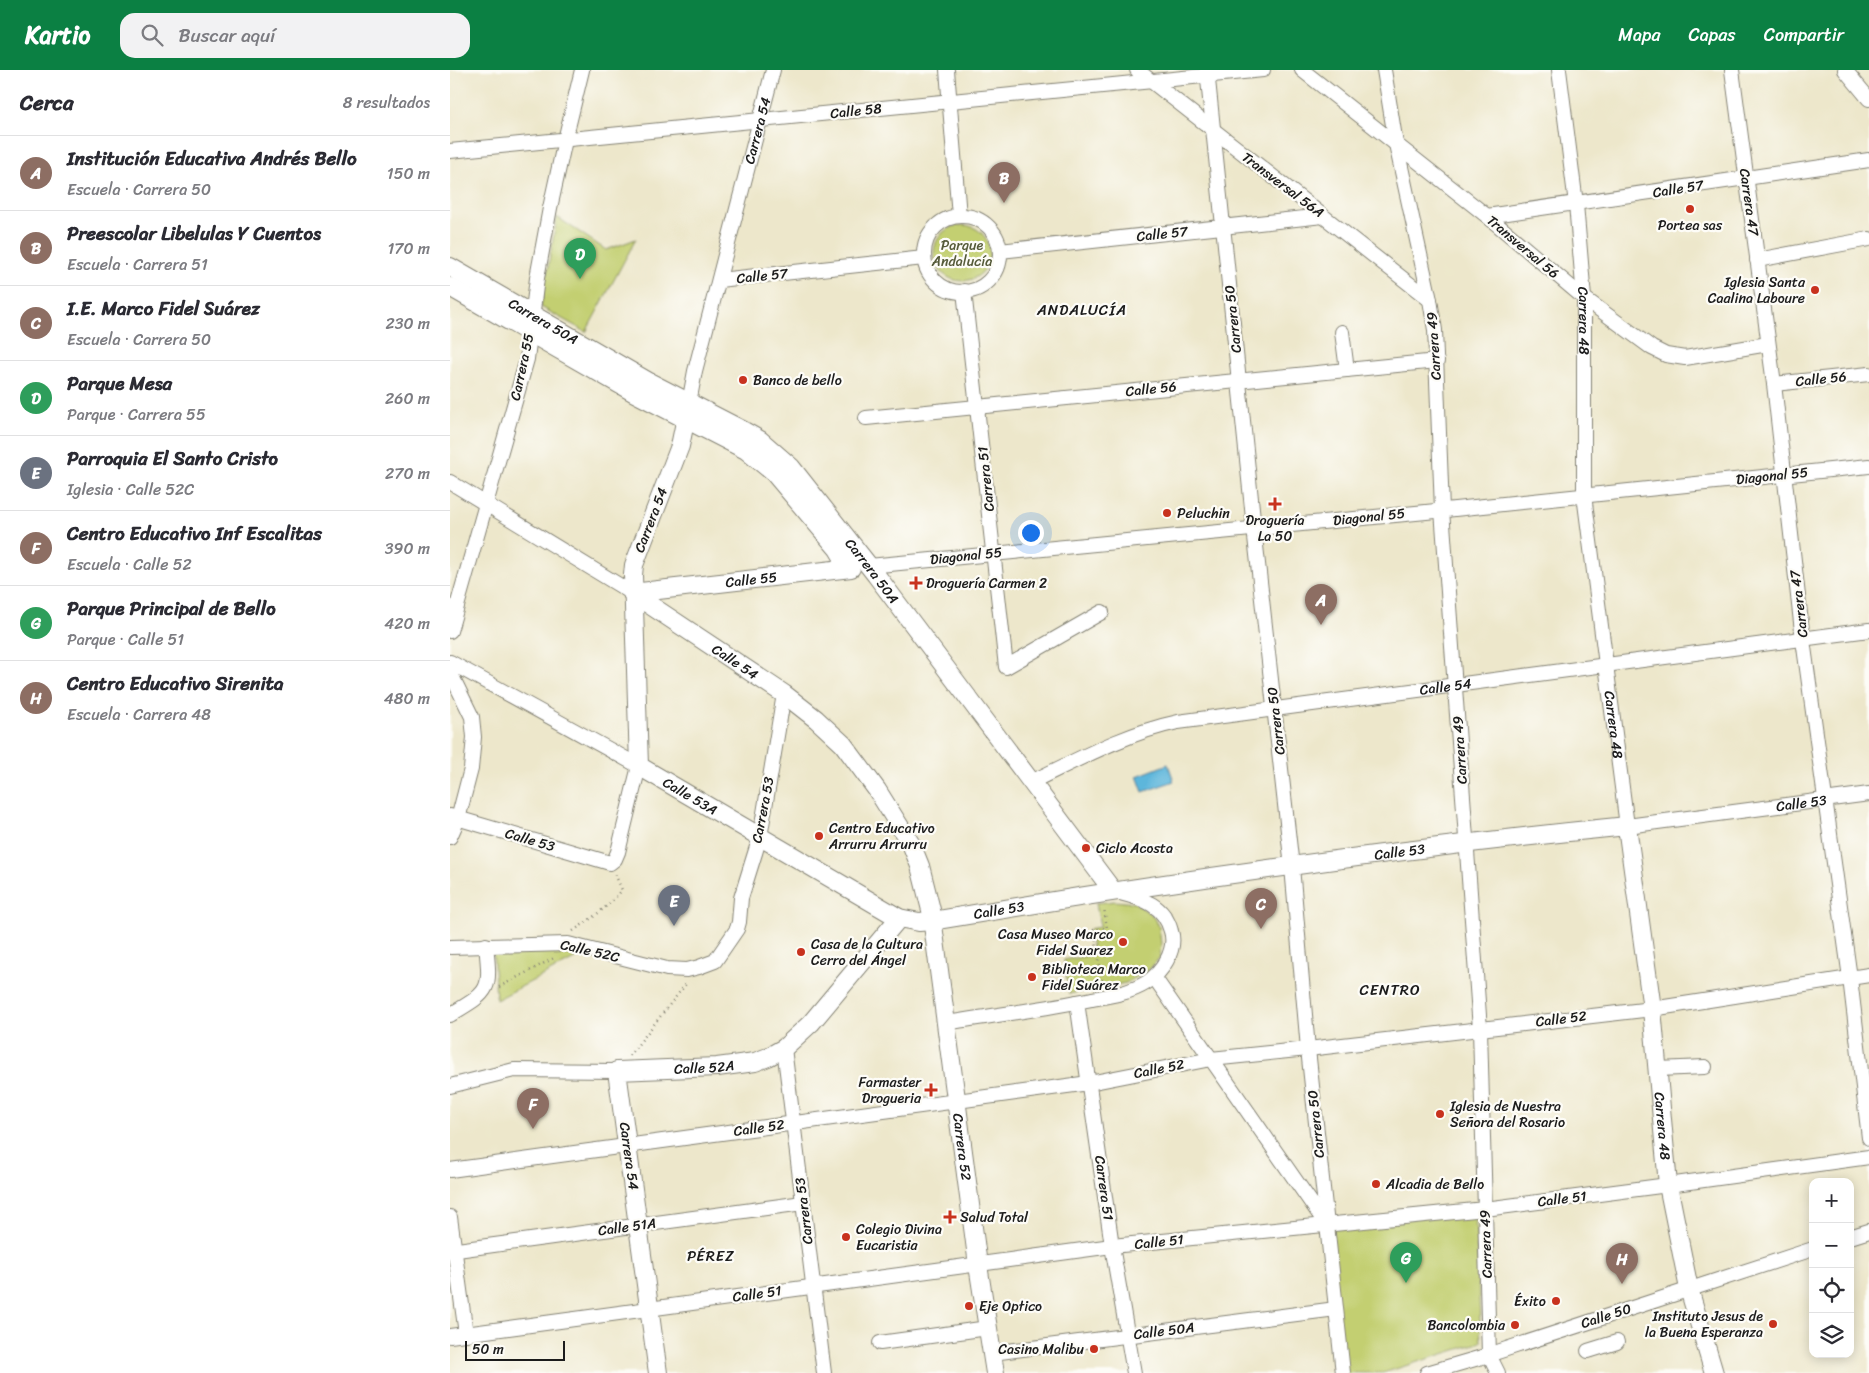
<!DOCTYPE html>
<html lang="es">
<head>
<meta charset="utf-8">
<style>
	:root { --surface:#fff; --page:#f2f2f3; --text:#2b2b33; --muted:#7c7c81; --line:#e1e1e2; --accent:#0b8043 }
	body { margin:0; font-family:Sriracha,sans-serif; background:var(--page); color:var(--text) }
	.controls { position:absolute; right:15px; bottom:15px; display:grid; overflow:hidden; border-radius:10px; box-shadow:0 2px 12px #0003 }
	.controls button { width:45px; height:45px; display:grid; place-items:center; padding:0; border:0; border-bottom:1px solid var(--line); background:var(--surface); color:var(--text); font:25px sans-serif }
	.scale { position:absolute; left:15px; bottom:12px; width:100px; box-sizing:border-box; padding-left:5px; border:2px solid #1c1c1c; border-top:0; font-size:14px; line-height:18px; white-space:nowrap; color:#1c1c1c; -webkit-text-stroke:4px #fdfcf7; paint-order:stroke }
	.you { position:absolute; left:580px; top:462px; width:18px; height:18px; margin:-12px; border:4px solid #fff; border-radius:50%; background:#1a73e8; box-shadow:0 0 0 8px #1a73e833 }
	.badge { display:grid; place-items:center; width:32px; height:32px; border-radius:50%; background:var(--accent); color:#fff; font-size:16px; font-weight:700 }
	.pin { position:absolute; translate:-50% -41px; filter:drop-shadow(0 1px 2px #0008) }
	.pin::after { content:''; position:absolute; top:26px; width:18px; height:15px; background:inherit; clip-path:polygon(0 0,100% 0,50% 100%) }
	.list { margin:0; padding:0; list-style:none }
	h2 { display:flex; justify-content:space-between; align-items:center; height:65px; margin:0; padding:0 20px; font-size:21px }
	h2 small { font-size:16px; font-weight:400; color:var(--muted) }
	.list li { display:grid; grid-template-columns:32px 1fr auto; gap:15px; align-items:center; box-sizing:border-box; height:75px; padding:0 20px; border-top:1px solid var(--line) }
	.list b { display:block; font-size:19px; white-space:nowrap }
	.list p { margin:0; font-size:16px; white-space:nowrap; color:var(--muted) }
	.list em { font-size:16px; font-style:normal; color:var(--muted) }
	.icon { flex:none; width:28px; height:28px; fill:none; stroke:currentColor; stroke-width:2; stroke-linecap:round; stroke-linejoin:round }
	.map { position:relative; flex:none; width:1419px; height:1303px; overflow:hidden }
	header { display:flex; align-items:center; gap:30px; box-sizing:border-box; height:70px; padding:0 25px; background:var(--accent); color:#fff }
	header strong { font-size:24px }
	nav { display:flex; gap:28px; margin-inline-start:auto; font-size:18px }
	.search { width:350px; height:45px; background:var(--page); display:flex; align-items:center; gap:12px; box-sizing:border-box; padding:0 18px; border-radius:15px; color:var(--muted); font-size:19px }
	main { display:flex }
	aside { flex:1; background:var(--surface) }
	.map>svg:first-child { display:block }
	.green { fill:#c3cf71; stroke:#707646 }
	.water { fill:#5db6db; stroke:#3c697c }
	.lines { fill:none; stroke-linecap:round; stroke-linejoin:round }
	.minor-casing { stroke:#848274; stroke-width:16 }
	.major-casing { stroke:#848274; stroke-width:20 }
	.path { stroke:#848274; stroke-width:2.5; stroke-dasharray:1 4; stroke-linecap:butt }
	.minor { stroke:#fff; stroke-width:14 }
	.major { stroke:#fff; stroke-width:18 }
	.poi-dot { fill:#c8321e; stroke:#fdfcf7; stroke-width:2 }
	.labels { text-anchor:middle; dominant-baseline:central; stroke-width:4.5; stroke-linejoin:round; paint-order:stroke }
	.street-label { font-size:14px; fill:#1c1c1c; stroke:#fdfcf7 }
	.poi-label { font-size:14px; fill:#1c1c1c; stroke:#fdfcf7; text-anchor:start }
	.park-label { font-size:14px; fill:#565b3a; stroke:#fdfcf7 }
	.neighbourhood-label { font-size:15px; letter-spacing:1px; fill:#1c1c1c; stroke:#fdfcf7 }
</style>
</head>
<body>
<header>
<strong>Kartio</strong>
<div class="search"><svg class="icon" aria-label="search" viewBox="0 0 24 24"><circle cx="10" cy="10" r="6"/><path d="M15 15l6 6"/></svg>Buscar aquí</div>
<nav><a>Mapa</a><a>Capas</a><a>Compartir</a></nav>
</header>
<main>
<aside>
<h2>Cerca<small>8 resultados</small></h2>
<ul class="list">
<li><span class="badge" style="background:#8d6e63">A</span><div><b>Institución Educativa Andrés Bello</b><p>Escuela · Carrera 50</p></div><em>150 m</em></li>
<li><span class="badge" style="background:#8d6e63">B</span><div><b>Preescolar Libelulas Y Cuentos</b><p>Escuela · Carrera 51</p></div><em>170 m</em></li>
<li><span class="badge" style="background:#8d6e63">C</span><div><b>I.E. Marco Fidel Suárez</b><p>Escuela · Carrera 50</p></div><em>230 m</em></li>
<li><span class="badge" style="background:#2e9e5b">D</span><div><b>Parque Mesa</b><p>Parque · Carrera 55</p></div><em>260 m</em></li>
<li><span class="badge" style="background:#6b7280">E</span><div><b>Parroquia El Santo Cristo</b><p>Iglesia · Calle 52C</p></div><em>270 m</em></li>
<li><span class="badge" style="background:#8d6e63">F</span><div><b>Centro Educativo Inf Escalitas</b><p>Escuela · Calle 52</p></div><em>390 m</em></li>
<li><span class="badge" style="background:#2e9e5b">G</span><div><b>Parque Principal de Bello</b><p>Parque · Calle 51</p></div><em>420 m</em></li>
<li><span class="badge" style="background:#8d6e63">H</span><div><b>Centro Educativo Sirenita</b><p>Escuela · Carrera 48</p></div><em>480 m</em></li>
</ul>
</aside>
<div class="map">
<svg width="1419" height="1303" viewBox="0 0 1419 1303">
	<rect width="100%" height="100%" fill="#fdfcf7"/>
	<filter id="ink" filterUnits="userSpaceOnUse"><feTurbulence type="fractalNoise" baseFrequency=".02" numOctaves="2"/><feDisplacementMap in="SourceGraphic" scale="10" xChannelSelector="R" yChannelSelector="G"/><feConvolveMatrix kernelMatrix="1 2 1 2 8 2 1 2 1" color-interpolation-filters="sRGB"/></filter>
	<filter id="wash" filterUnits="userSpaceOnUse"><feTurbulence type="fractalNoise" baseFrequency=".0096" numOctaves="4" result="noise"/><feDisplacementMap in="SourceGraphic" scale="20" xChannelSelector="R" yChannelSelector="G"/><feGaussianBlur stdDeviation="1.12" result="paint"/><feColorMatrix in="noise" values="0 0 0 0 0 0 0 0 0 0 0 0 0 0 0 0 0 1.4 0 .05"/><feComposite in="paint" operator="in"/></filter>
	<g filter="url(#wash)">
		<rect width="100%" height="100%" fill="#ede7cb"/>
		<g class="green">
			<path d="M 107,147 L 156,180 L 186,169 L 136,262 L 91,237 Z"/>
			<circle cx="512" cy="183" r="28"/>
			<path d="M 665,831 L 685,833 L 702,845 L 709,857 L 711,874 L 710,887 L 699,900 L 676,913 L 619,924 L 614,890 L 643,885 L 639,859 L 650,857 L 646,833 Z"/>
			<path d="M 43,880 L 105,880 L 132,885 L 46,930 Z"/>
			<path d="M 1025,1140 L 1031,1272 L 933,1303 L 893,1303 L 877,1155 Z"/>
		</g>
		<path class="water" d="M 718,694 L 724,711 L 693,722 L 687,706 Z"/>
	</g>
	<g filter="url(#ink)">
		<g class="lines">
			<defs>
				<g id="minor">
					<path d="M 497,0 L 509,146"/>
					<path d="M 687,0 L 980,230"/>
					<path d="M 757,0 L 804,458 L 842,797 L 858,979 L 893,1303"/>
					<path d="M 852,0 L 1037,146 L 1134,228 L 1202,278 L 1216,285 L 1235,288 L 1318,274"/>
					<path d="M 934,0 L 946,74 L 980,230 L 985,260 L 992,440 L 1030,959 L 1039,1285 L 1048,1303"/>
					<path id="s1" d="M 1109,0 L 1126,134 L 1134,228 L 1134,425 L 1177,756 L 1419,724"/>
					<path d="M 1282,0 L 1324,314 L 1353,570 L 1400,908 L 1419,1068"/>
					<path d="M 1395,0 L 1419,29"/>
					<path d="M 0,81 L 813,0"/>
					<path d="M 1037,146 L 1419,90"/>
					<circle cx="512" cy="184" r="38"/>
					<path d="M 550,181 L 873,146"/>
					<path d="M 1307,190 L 1419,169"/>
					<path d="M 269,210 L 474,188"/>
					<path d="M 514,221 L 556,597 L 652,542"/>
					<path d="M 892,262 L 897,300"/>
					<path d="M 1324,314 L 1419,304"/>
					<path id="s2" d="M 239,333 L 245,301 L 323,0"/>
					<path d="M 416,348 L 987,291"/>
					<path d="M 0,412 L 182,523"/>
					<path d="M 419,496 L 976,442 L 1419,396"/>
					<path d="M 0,561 L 77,289 L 87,208 L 100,138 L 115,70 L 132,0"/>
					<path d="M 0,592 L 189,696 L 168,782 L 165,789 L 160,793 L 0,746"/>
					<path d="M 0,602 L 22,647 L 24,667 L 21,699 L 8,749 L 0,767"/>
					<path id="s3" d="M 581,712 C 629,689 676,663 728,652 L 1419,560"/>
					<path d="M 0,877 L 118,874 L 217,899 L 237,900 L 249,897 L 265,891 L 287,859 L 289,852 L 291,828 L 310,767 L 334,624"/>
					<path d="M 704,907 L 876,1154"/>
					<path d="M 627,932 L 662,1176 L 684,1303"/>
					<path d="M 0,945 C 40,921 41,922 36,875"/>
					<path d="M 496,953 C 545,945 594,939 642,929 C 660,926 680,923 696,913 C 712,903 727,880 721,861 C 714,835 694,829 670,823"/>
					<path d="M 334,978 L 374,1303"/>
					<path d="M 1208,999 L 1255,997"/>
					<path d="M 0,1016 L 64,1000 L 167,1001"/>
					<path d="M 0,1100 L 639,1013 L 761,989 L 858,979 L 1202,939 L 1419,905"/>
					<path d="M 0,1147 L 16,1264"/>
					<path d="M 1400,1167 L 1419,1161"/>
					<path d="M 0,1181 L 353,1133"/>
					<path d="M 0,1266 L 662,1176 L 1035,1139 L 1218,1115 L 1419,1087"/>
					<path d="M 430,1273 L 538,1258"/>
					<path d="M 1138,1281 L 1167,1272"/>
					<path d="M 542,1283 L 886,1239"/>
					<path d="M 977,1303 L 1032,1287 L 1363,1179"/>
				</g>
				<g id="major">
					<path id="s4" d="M 0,197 L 199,312 L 294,361 L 310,370 L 341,397 L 426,505 L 663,821"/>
					<path d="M 0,217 L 183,322 L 296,380 L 324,403 L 388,479 L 394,489 L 390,499"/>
					<path id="s5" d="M 239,333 L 230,376 L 184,495 L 183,505 L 189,696 L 449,848 L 469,852 L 482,851 C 713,812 945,779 1177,756 L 1202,939 L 1218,1115 L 1239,1219 L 1264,1303"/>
					<path id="s6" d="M 182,523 L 334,624 L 366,649 L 393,674 L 427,720 L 462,776 L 470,796 L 481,840 L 528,1195 L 545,1303"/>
					<path id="s7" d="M 182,523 L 401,498"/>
					<path id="s8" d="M 208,1303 L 167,1001 L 267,997 L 305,992 L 318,987 L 334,978 L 361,953 L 449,848"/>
				</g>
			</defs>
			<use href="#minor" class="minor-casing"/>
			<use href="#major" class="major-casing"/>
			<g class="path">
				<path d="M 123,861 C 141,849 158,837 172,820 L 165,804"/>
				<path d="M 653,915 L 644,860 L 657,858 L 654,838"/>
				<path d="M 49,917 L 104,888"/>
				<path d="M 179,986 L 236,914"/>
			</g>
			<use href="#minor" class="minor"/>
			<use href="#major" class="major"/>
		</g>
	</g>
	<g class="poi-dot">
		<circle cx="1240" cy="139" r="5"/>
		<circle cx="1365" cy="220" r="5"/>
		<circle cx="293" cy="310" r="5"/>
		<path d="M822.5 426.5h5v5h5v5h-5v5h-5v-5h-5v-5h5z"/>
		<circle cx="717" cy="443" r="5"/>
		<path d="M463.5 505.5h5v5h5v5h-5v5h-5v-5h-5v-5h5z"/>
		<circle cx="369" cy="766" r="5"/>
		<circle cx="636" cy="778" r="5"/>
		<circle cx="673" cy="872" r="5"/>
		<circle cx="351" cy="882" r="5"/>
		<circle cx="582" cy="907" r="5"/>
		<path d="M478.5 1012.5h5v5h5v5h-5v5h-5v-5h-5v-5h5z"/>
		<circle cx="990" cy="1044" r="5"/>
		<circle cx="926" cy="1114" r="5"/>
		<path d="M497.5 1139.5h5v5h5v5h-5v5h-5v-5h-5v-5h5z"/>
		<circle cx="396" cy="1167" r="5"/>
		<circle cx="1106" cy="1231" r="5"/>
		<circle cx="519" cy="1236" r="5"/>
		<circle cx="1323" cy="1254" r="5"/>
		<circle cx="1065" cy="1255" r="5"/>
		<circle cx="644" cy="1279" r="5"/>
	</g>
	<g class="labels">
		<g class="street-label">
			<text transform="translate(406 41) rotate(-6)">Calle 58</text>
			<text stroke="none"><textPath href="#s2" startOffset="281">Carrera 54</textPath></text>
			<text transform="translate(833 115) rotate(37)">Transversal 56A</text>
			<text transform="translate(1228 119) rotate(-9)">Calle 57</text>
			<text transform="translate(1299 132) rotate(82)">Carrera 47</text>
			<text transform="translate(712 164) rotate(-6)">Calle 57</text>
			<text transform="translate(1073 177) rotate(40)">Transversal 56</text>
			<text transform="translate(312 206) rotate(-6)">Calle 57</text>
			<text transform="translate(783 249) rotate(-96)">Carrera 50</text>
			<text stroke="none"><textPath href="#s4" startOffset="108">Carrera 50A</textPath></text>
			<text stroke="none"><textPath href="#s1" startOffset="252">Carrera 48</textPath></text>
			<text transform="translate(984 276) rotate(-94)">Carrera 49</text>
			<text transform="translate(72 297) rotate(-78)">Carrera 55</text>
			<text transform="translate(1371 309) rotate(-6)">Calle 56</text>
			<text transform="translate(701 319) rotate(-6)">Calle 56</text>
			<text transform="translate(1322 406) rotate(-6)">Diagonal 55</text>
			<text transform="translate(536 409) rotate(-96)">Carrera 51</text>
			<text transform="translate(919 447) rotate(-6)">Diagonal 55</text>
			<text transform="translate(201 450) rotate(-69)">Carrera 54</text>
			<text transform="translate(516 486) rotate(-6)">Diagonal 55</text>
			<text stroke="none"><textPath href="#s4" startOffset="528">Carrera 50A</textPath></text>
			<text stroke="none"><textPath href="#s7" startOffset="120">Calle 55</textPath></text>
			<text transform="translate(1349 534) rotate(-97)">Carrera 47</text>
			<text stroke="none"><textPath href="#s6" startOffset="124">Calle 54</textPath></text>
			<text stroke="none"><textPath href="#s3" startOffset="429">Calle 54</textPath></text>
			<text transform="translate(826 651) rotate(-97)">Carrera 50</text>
			<text stroke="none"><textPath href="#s1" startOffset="658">Carrera 48</textPath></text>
			<text transform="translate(1010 680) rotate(-94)">Carrera 49</text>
			<text stroke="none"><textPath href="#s5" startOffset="432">Calle 53A</textPath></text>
			<text stroke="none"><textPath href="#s1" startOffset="936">Calle 53</textPath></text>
			<text transform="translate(313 740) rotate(-79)">Carrera 53</text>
			<text transform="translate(80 770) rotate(16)">Calle 53</text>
			<text stroke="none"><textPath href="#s5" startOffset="1180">Calle 53</textPath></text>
			<text stroke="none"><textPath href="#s5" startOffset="775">Calle 53</textPath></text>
			<text transform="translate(140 881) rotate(13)">Calle 52C</text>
			<text transform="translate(1111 949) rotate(-7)">Calle 52</text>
			<text stroke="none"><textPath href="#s8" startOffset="392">Calle 52A</textPath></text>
			<text transform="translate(709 999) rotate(-11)">Calle 52</text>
			<text transform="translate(866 1054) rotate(-96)">Carrera 50</text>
			<text stroke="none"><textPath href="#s5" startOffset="1711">Carrera 48</textPath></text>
			<text transform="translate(309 1058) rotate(-8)">Calle 52</text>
			<text stroke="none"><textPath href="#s6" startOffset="689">Carrera 52</textPath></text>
			<text transform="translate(179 1086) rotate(82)">Carrera 54</text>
			<text transform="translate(654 1118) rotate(82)">Carrera 51</text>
			<text transform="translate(1112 1129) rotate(-7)">Calle 51</text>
			<text transform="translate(354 1141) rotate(-97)">Carrera 53</text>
			<text transform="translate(177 1157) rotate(-8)">Calle 51A</text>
			<text transform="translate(709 1172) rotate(-6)">Calle 51</text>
			<text transform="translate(1036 1174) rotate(-92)">Carrera 49</text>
			<text transform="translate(307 1224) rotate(-8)">Calle 51</text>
			<text transform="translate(1156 1246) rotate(-18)">Calle 50</text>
			<text transform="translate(714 1261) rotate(-7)">Calle 50A</text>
		</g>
		<g class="poi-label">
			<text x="1240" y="155" text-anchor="middle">Portea sas</text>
			<text x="1355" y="212" text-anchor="end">Iglesia Santa<tspan x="1355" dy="16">Caalina Laboure</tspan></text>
			<text x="303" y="310">Banco de bello</text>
			<text x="727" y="443">Peluchin</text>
			<text x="825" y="450" text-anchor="middle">Droguería<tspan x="825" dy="16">La 50</tspan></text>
			<text x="476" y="513">Droguería Carmen 2</text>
			<text x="379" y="758">Centro Educativo<tspan x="379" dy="16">Arrurru Arrurru</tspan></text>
			<text x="646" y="778">Ciclo Acosta</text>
			<text x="663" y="864" text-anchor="end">Casa Museo Marco<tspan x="663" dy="16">Fidel Suarez</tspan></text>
			<text x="361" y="874">Casa de la Cultura<tspan x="361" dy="16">Cerro del Ángel</tspan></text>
			<text x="592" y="899">Biblioteca Marco<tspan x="592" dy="16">Fidel Suárez</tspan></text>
			<text x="471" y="1012" text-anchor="end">Farmaster<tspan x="471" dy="16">Drogueria</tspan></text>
			<text x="1000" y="1036">Iglesia de Nuestra<tspan x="1000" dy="16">Señora del Rosario</tspan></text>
			<text x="936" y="1114">Alcadia de Bello</text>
			<text x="510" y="1147">Salud Total</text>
			<text x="406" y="1159">Colegio Divina<tspan x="406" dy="16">Eucaristia</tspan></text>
			<text x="1096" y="1231" text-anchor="end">Éxito</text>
			<text x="529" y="1236">Eje Optico</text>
			<text x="1313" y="1246" text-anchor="end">Instituto Jesus de<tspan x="1313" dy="16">la Buena Esperanza</tspan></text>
			<text x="1055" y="1255" text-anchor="end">Bancolombia</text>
			<text x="634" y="1279" text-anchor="end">Casino Malibu</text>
		</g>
		<g class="park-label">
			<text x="512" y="175">Parque<tspan x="512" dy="16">Andalucía</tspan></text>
		</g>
		<g class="neighbourhood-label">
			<text x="632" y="240">ANDALUCÍA</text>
			<text x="940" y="920">CENTRO</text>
			<text x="261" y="1186">PÉREZ</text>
		</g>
	</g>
</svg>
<div class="controls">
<button>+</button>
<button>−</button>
<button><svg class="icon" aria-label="locate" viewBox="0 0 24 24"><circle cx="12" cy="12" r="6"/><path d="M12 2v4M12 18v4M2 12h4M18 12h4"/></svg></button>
<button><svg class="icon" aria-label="layers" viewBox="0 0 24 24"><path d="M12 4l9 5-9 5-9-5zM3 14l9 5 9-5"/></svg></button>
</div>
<div class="scale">50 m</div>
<div class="you"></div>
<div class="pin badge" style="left:871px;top:555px;background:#8d6e63">A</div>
<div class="pin badge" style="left:554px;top:133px;background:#8d6e63">B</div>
<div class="pin badge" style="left:811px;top:859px;background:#8d6e63">C</div>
<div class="pin badge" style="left:130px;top:209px;background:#2e9e5b">D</div>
<div class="pin badge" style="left:224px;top:856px;background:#6b7280">E</div>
<div class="pin badge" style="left:83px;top:1059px;background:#8d6e63">F</div>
<div class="pin badge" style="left:956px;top:1213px;background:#2e9e5b">G</div>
<div class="pin badge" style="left:1172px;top:1214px;background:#8d6e63">H</div>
</div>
</main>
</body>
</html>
